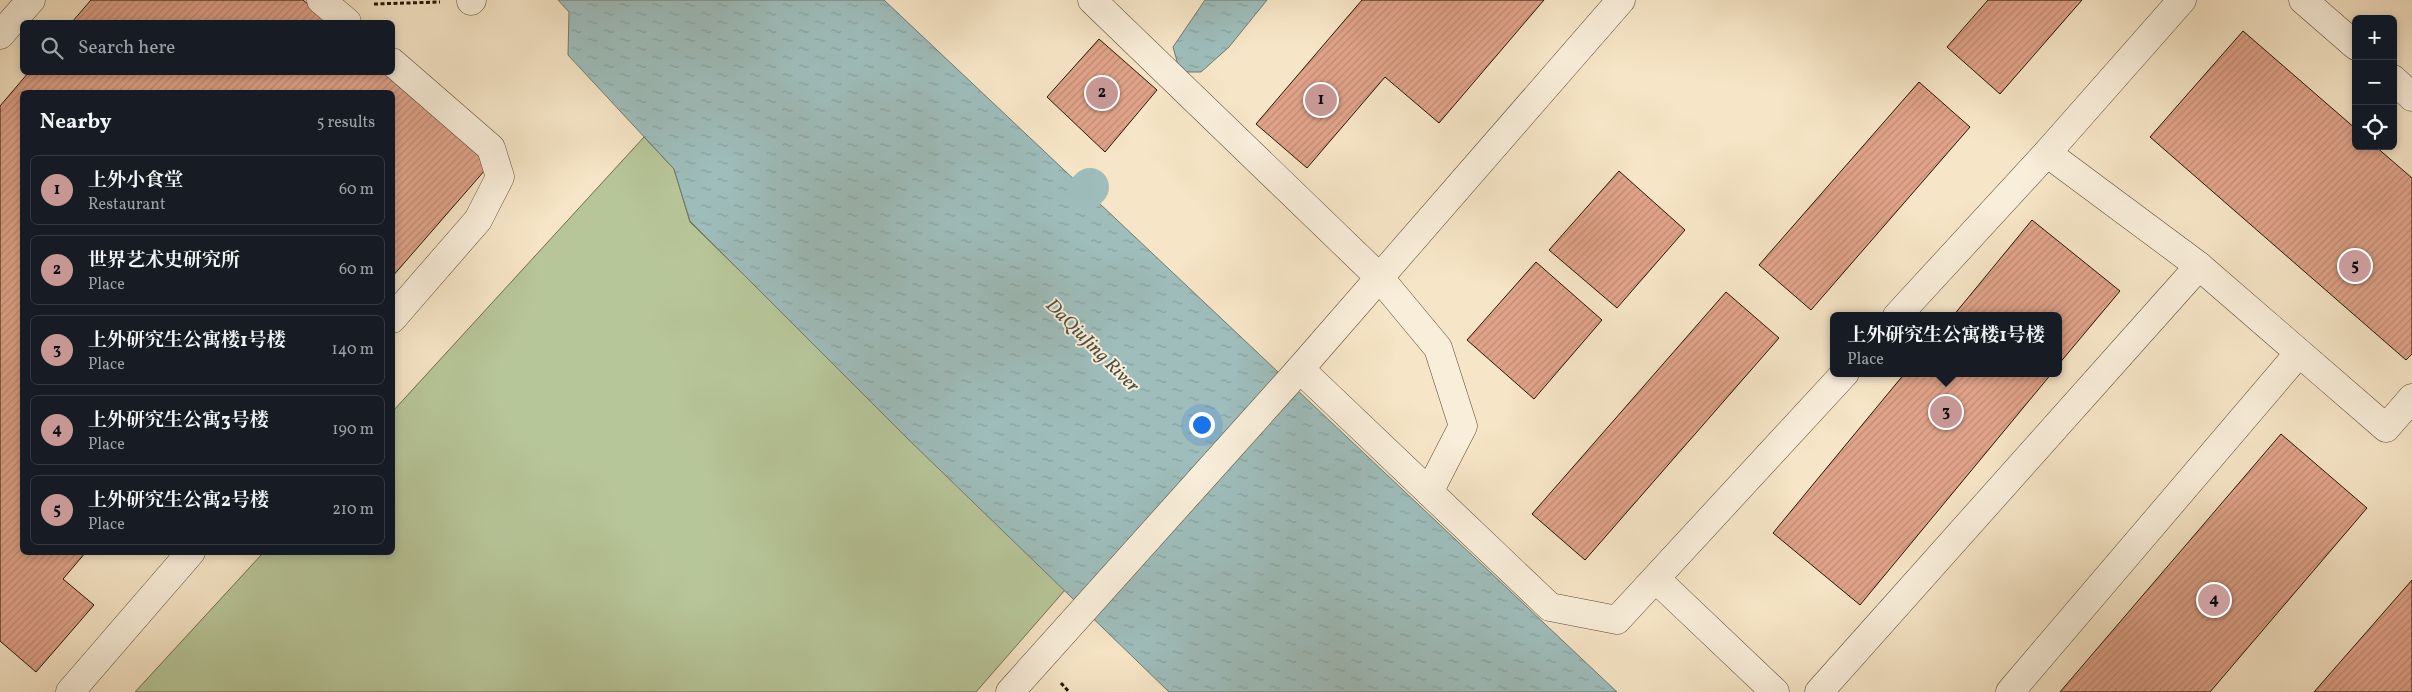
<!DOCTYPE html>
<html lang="en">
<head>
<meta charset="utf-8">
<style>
	:root { --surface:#171b24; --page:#20242c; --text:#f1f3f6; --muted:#9ea1a6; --line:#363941; --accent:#c59692 }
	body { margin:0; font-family:Vollkorn,"Noto Serif SC",serif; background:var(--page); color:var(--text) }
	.controls { position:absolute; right:15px; top:15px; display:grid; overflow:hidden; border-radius:8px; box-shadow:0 2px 8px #0003 }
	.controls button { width:45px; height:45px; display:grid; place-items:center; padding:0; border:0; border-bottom:1px solid var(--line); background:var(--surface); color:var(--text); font:25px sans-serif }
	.you { position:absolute; left:1201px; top:424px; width:18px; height:18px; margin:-12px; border:4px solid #fff; border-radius:50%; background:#1a73e8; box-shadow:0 0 0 8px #1a73e833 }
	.badge { display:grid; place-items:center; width:32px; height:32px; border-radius:50%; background:var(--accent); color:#111; font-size:16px; font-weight:700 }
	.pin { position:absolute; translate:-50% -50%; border:2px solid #fff; box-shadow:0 1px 5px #0006 }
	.popup { position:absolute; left:1830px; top:312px; width:232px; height:65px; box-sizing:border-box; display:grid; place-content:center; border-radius:8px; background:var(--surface); filter:drop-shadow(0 1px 4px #0005); font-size:16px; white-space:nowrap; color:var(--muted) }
	.popup b { font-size:19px; color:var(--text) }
	.popup::after { content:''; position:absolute; left:50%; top:100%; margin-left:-10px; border:10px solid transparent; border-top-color:var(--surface) }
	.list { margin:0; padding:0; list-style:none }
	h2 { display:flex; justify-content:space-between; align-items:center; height:65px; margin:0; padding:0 20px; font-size:21px }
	h2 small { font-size:16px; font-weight:400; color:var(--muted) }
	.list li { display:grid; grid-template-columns:32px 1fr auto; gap:15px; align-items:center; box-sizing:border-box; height:70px; margin:0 10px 10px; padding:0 10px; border:1px solid var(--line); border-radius:8px }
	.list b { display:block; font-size:19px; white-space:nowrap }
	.list p { margin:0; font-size:16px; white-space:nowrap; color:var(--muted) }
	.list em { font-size:16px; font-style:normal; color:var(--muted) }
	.icon { flex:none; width:28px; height:28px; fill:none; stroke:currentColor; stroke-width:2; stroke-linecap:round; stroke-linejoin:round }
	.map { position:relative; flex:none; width:2412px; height:692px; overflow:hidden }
	.search { position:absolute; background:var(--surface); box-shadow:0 2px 8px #0003; left:20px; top:20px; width:375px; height:55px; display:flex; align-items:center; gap:12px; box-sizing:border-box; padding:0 18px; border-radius:8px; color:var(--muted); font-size:19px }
	.panel { position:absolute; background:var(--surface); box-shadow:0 2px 8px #0003; left:20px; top:90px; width:375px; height:465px; border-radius:8px }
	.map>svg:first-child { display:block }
	.park { fill:#b7c699; stroke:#6e6e4d }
	.water { fill:url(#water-ripples); stroke:#6d7a71 }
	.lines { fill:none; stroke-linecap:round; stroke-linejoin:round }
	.canal { stroke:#9ebdbb; stroke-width:38 }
	.building { fill:url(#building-hatch); stroke:#241501 }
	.minor-casing { stroke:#584932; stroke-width:29 }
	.path { stroke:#241501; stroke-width:3; stroke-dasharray:4 2.5; stroke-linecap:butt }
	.minor { stroke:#f9eeda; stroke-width:28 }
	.labels { text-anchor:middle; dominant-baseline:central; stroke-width:4; stroke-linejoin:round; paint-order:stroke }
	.water-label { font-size:19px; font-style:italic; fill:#4f5042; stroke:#f9eeda }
</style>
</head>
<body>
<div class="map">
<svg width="2412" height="692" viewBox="0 0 2412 692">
	<defs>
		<pattern id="water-ripples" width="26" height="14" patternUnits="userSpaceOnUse" patternTransform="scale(1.25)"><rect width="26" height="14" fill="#9ebdbb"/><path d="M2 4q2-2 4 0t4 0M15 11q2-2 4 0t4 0" fill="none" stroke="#88a29f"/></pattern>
		<pattern id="building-hatch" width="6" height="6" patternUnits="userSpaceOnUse" patternTransform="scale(1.25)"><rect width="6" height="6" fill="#e0a38a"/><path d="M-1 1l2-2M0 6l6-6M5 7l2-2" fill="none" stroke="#c08b75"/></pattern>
	</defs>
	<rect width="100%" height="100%" fill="#f6e5c6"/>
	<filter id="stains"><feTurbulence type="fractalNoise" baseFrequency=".004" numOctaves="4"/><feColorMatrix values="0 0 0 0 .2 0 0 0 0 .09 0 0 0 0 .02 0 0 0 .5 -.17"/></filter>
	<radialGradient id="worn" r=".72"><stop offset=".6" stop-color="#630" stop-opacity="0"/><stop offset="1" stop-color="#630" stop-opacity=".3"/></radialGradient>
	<path class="park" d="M 644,137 L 674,169 L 690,222 L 1065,590 L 976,692 L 135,692 L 263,553 L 392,552 L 393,411 Z"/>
	<g class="water">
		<path d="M 558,0 L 884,0 L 1617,692 L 1169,692 L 908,439 L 690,221 L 674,169 L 568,55 L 569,12 Z"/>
		<path d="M 1205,0 L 1267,0 L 1229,47 L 1201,72 L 1180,72 L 1173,47 Z"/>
	</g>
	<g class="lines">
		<path class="canal" d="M 1086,191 L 1090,187"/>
	</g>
	<g class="building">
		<path d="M 91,0 L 303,0 L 329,22 L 72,22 Z"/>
		<path d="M 1362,0 L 1544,0 L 1439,123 L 1385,77 L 1307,168 L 1256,124 Z"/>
		<path d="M 1988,0 L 2082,0 L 2000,94 L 1947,47 Z"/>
		<path d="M 2243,31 L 2356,129 L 2356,146 L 2375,146 L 2412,178 L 2412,354 L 2406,360 L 2150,137 Z"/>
		<path d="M 1099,39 L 1157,90 L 1105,152 L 1047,97 Z"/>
		<path d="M 29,72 L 387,72 L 492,162 L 392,277 L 392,92 L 22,92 L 22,552 L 86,552 L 63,579 L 94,605 L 36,672 L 0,641 L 0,106 Z"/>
		<path d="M 1919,82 L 1970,127 L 1811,310 L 1759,265 Z"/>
		<path d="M 1619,171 L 1685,230 L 1617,308 L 1549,250 Z"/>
		<path d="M 2032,220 L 2120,291 L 2058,365 L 2058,316 L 1953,316 Z"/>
		<path d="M 1536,262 L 1602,320 L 1534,399 L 1467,340 Z"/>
		<path d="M 1726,292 L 1779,338 L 1585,560 L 1532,514 Z"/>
		<path d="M 1905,373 L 2052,373 L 1860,605 L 1773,533 Z"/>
		<path d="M 2281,434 L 2367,508 L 2210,692 L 2060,692 Z"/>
		<path d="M 2412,580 L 2412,692 L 2314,692 Z"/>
	</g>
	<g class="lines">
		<defs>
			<g id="minor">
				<path d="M 321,0 L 347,22"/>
				<path d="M 1092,0 L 1379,277 L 1438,348 L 1463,426 L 1429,492"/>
				<path d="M 2303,0 L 2356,46"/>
				<path d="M 471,1 L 472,0"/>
				<path d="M 0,35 L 31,0"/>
				<path d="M 392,62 L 491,148 L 500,177 L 478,220 L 392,319"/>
				<path d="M 2393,79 L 2412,97"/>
				<path d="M 2047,153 L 2199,266 L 2386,428 L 2412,398"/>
				<path d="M 1897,316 L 2047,153 L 2182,0"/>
				<path d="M 1300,369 L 1550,607 L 1617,620 L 1845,373"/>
				<path d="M 1656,579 L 1775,692"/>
				<path d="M 70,692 L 191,552"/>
				<path d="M 1010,692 L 1300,369 L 1621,0"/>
				<path d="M 1819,692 L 2199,266"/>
				<path d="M 2010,692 L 2299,353"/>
			</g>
		</defs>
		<use href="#minor" class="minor-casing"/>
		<g class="path">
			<path d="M 374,4 L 440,2"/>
			<path d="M 1061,683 L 1069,692"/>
		</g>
		<use href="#minor" class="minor"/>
	</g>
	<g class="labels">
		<g class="water-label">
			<text transform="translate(1092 346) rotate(45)">DaQiuJing River</text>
		</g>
	</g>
	<rect width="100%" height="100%" filter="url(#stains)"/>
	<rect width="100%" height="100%" fill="url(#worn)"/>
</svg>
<div class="controls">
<button>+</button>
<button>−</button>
<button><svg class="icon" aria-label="locate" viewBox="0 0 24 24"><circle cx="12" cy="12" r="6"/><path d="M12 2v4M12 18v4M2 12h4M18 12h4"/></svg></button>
</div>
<div class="you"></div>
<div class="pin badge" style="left:1321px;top:100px">1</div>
<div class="pin badge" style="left:1102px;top:93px">2</div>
<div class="pin badge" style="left:1946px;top:412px">3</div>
<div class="popup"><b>上外研究生公寓楼1号楼</b>Place</div>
<div class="pin badge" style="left:2214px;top:600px">4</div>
<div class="pin badge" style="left:2355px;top:266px">5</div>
<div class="search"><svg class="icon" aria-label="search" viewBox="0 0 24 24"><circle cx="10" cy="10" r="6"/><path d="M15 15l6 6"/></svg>Search here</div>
<section class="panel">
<h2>Nearby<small>5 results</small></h2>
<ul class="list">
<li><span class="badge">1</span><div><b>上外小食堂</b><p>Restaurant</p></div><em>60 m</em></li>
<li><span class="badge">2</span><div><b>世界艺术史研究所</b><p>Place</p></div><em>60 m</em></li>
<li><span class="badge">3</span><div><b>上外研究生公寓楼1号楼</b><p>Place</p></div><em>140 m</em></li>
<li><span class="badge">4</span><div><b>上外研究生公寓3号楼</b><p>Place</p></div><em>190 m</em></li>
<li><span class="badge">5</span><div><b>上外研究生公寓2号楼</b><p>Place</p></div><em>210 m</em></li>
</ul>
</section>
</div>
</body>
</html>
